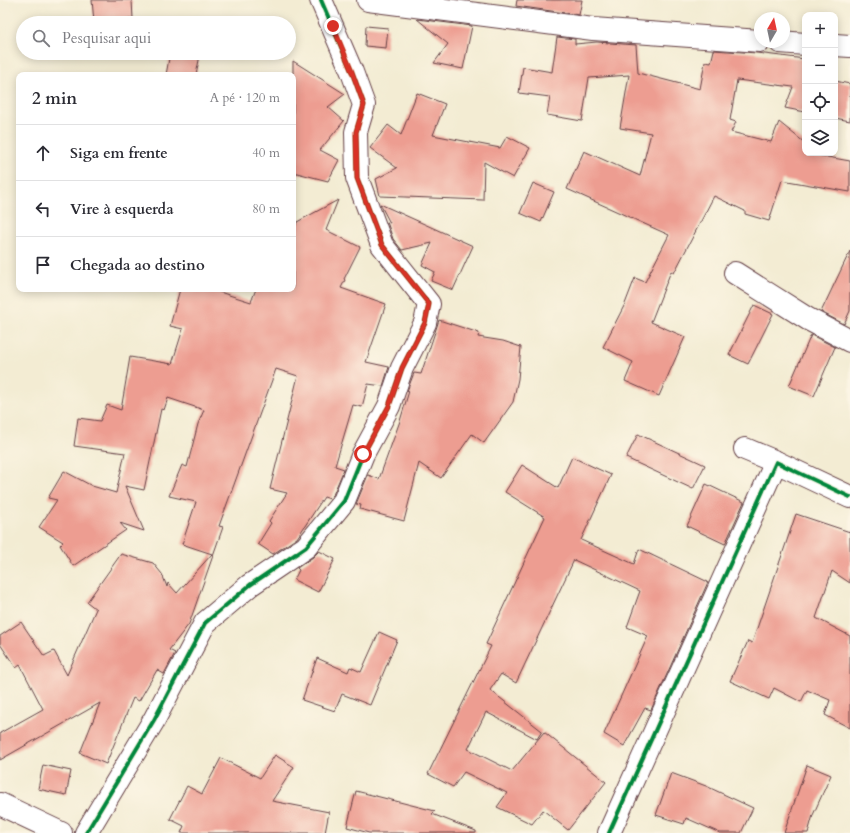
<!DOCTYPE html>
<html lang="pt">
<head>
<meta charset="utf-8">
<style>
	:root { --surface:#fff; --page:#f7f7f7; --text:#2b2b33; --muted:#7c7c81; --line:#e1e1e2 }
	body { margin:0; font-family:Cardo,serif; background:var(--page); color:var(--text) }
	.controls { position:absolute; right:12px; top:12px; display:grid; overflow:hidden; border-radius:8px; box-shadow:0 2px 10px #0003 }
	.controls button { width:36px; height:36px; display:grid; place-items:center; padding:0; border:0; border-bottom:1px solid var(--line); background:var(--surface); color:var(--text); font:20px sans-serif }
	.compass { position:absolute; left:754px; top:12px; width:36px; height:36px; border-radius:50%; background:var(--surface); box-shadow:0 2px 10px #0003; rotate:9deg }
	.stop { position:absolute; width:12px; height:12px; margin:-9px; border:3px solid #d93025; border-radius:50%; background:#fff }
	.stop.end { background:#d93025; border-color:#fff; box-shadow:0 1px 4px #0008 }
	.list { margin:0; padding:0; list-style:none }
	h2 { display:flex; justify-content:space-between; align-items:center; height:52px; margin:0; padding:0 16px; font-size:17px }
	h2 small { font-size:13px; font-weight:400; color:var(--muted) }
	.list li { display:grid; grid-template-columns:26px 1fr auto; gap:12px; align-items:center; box-sizing:border-box; height:56px; padding:0 16px; border-top:1px solid var(--line) }
	.list b { display:block; font-size:15px; white-space:nowrap }
	.list em { font-size:13px; font-style:normal; color:var(--muted) }
	.icon { flex:none; width:22px; height:22px; fill:none; stroke:currentColor; stroke-width:2; stroke-linecap:round; stroke-linejoin:round }
	.map { position:relative; flex:none; width:850px; height:833px; overflow:hidden }
	.search { position:absolute; background:var(--surface); box-shadow:0 2px 10px #0003; left:16px; top:16px; width:280px; height:44px; display:flex; align-items:center; gap:10px; box-sizing:border-box; padding:0 14px; border-radius:22px; color:var(--muted); font-size:15px }
	.panel { position:absolute; background:var(--surface); box-shadow:0 2px 10px #0003; left:16px; top:72px; width:280px; height:220px; border-radius:8px }
	.map>svg:first-child { display:block }
	.building { fill:#ed9d91 }
	.lines { fill:none; stroke-linecap:round; stroke-linejoin:round }
	.street-casing { stroke:#633e44; stroke-width:24 }
	.secondary-casing { stroke:#633e44; stroke-width:24 }
	.street { stroke:#fff; stroke-width:22 }
	.secondary { stroke:#fff; stroke-width:22 }
	.cycleway-casing { stroke:#fcf5e5; stroke-width:6 }
	.cycleway { stroke:#00873e; stroke-width:4 }
	.route { stroke:#d93025; stroke-width:5 }
</style>
</head>
<body>
<div class="map">
<svg width="850" height="833" viewBox="0 0 850 833">
	<rect width="100%" height="100%" fill="#fcf5e5"/>
	<filter id="ink" filterUnits="userSpaceOnUse"><feTurbulence type="fractalNoise" baseFrequency=".025" numOctaves="2"/><feDisplacementMap in="SourceGraphic" scale="8" xChannelSelector="R" yChannelSelector="G"/><feConvolveMatrix kernelMatrix="1 2 1 2 8 2 1 2 1" color-interpolation-filters="sRGB"/></filter>
	<filter id="wash" filterUnits="userSpaceOnUse"><feTurbulence type="fractalNoise" baseFrequency=".012" numOctaves="4" result="noise"/><feDisplacementMap in="SourceGraphic" scale="16" xChannelSelector="R" yChannelSelector="G"/><feGaussianBlur stdDeviation="0.9" result="paint"/><feColorMatrix in="noise" values="0 0 0 0 0 0 0 0 0 0 0 0 0 0 0 0 0 1.4 0 .05"/><feComposite in="paint" operator="in"/></filter>
	<g filter="url(#wash)">
		<rect width="100%" height="100%" fill="#f3ecd3"/>
		<g id="blocks">
			<g class="building">
				<path d="M 92,0 L 132,0 L 133,19 L 94,22 Z"/>
				<path d="M 517,0 L 582,0 L 579,15 L 516,6 Z"/>
				<path d="M 417,19 L 472,26 L 463,69 L 434,63 L 448,44 Z"/>
				<path d="M 366,26 L 388,28 L 386,48 L 365,46 Z"/>
				<path d="M 557,37 L 575,39 L 575,44 L 597,42 L 636,45 L 638,73 L 700,89 L 705,62 L 711,63 L 714,50 L 757,53 L 805,59 L 805,112 L 785,108 L 793,87 L 737,80 L 730,120 L 736,122 L 731,132 L 771,142 L 779,122 L 805,143 L 805,153 L 850,161 L 850,192 L 782,180 L 769,221 L 745,214 L 745,211 L 714,196 L 674,273 L 671,271 L 651,322 L 685,337 L 659,396 L 625,381 L 633,362 L 603,347 L 625,304 L 635,278 L 645,282 L 669,235 L 567,189 L 584,151 L 640,176 L 651,133 L 620,128 L 629,75 L 589,78 L 582,121 L 547,115 L 550,97 L 519,93 L 523,67 L 552,72 Z"/>
				<path d="M 170,53 L 190,53 L 200,55 L 196,75 L 166,75 Z"/>
				<path d="M 293,61 L 345,94 L 328,107 L 344,121 L 320,150 L 339,160 L 328,181 L 293,172 Z"/>
				<path d="M 835,81 L 850,84 L 850,121 L 835,118 Z"/>
				<path d="M 417,93 L 445,104 L 433,135 L 500,148 L 507,136 L 530,148 L 513,178 L 484,162 L 483,200 L 380,196 L 376,179 L 397,168 L 370,148 L 388,125 L 401,135 Z"/>
				<path d="M 533,183 L 554,192 L 541,222 L 520,213 Z"/>
				<path d="M 338,200 L 326,230 L 360,247 L 344,279 L 345,280 L 341,288 L 386,304 L 366,362 L 389,367 L 383,386 L 368,384 L 362,407 L 353,405 L 335,466 L 344,469 L 333,495 L 330,499 L 324,497 L 297,538 L 273,554 L 258,544 L 271,523 L 269,521 L 287,493 L 270,489 L 298,376 L 276,369 L 219,526 L 223,527 L 189,624 L 169,650 L 175,653 L 164,674 L 157,670 L 139,701 L 133,698 L 106,764 L 80,753 L 100,703 L 0,760 L 0,733 L 43,709 L 20,665 L 16,668 L 0,644 L 0,636 L 21,622 L 44,656 L 54,651 L 67,675 L 96,609 L 87,602 L 121,554 L 153,563 L 162,574 L 167,587 L 168,583 L 177,593 L 212,554 L 182,544 L 196,502 L 169,496 L 182,465 L 187,467 L 198,424 L 204,410 L 168,398 L 164,410 L 161,409 L 144,490 L 125,486 L 144,531 L 120,523 L 126,530 L 73,566 L 60,545 L 63,542 L 39,527 L 57,500 L 48,498 L 64,471 L 92,486 L 116,493 L 125,453 L 74,446 L 78,418 L 100,421 L 107,405 L 121,410 L 130,357 L 172,364 L 183,329 L 170,326 L 180,289 L 210,289 L 251,302 L 256,289 L 293,289 L 293,233 L 297,222 Z"/>
				<path d="M 380,204 L 473,246 L 453,290 L 431,281 L 435,272 L 422,265 L 432,243 L 402,250 L 393,239 L 387,222 L 390,223 Z"/>
				<path d="M 850,251 L 850,311 L 844,324 L 821,312 Z"/>
				<path d="M 754,305 L 773,314 L 748,364 L 729,355 Z"/>
				<path d="M 439,320 L 479,333 L 478,337 L 503,341 L 521,347 L 518,379 L 513,402 L 484,443 L 472,434 L 441,478 L 419,463 L 404,521 L 360,509 L 361,505 L 356,504 L 368,475 L 379,479 L 400,421 L 409,391 L 407,391 L 414,373 L 421,374 Z"/>
				<path d="M 811,335 L 835,347 L 814,396 L 789,386 Z"/>
				<path d="M 638,434 L 705,465 L 693,489 L 626,458 Z"/>
				<path d="M 572,457 L 611,475 L 581,540 L 634,564 L 639,549 L 708,582 L 651,710 L 645,708 L 624,746 L 604,734 L 648,636 L 627,627 L 640,591 L 574,560 L 516,683 L 501,674 L 490,690 L 542,731 L 537,739 L 486,712 L 468,749 L 512,771 L 544,732 L 606,782 L 568,830 L 543,810 L 532,824 L 497,807 L 507,793 L 464,772 L 453,787 L 428,774 L 491,646 L 486,644 L 545,517 L 505,492 L 522,465 L 558,488 Z"/>
				<path d="M 706,484 L 744,502 L 725,544 L 687,526 Z"/>
				<path d="M 796,514 L 850,532 L 850,583 L 832,571 L 816,618 L 850,636 L 850,728 L 825,715 L 830,700 L 807,690 L 801,702 L 774,688 L 769,699 L 730,681 L 748,641 L 752,643 Z"/>
				<path d="M 319,551 L 335,559 L 318,592 L 294,580 L 299,570 L 297,568 L 313,557 Z"/>
				<path d="M 379,632 L 397,640 L 370,705 L 342,694 L 335,711 L 302,700 L 317,658 L 348,672 L 350,667 L 361,672 Z"/>
				<path d="M 275,755 L 294,767 L 272,801 L 329,812 L 325,833 L 181,833 L 184,826 L 170,819 L 187,786 L 202,794 L 221,758 L 260,778 Z"/>
				<path d="M 43,765 L 71,771 L 66,795 L 38,789 Z"/>
				<path d="M 807,765 L 831,775 L 813,815 L 808,833 L 784,833 Z"/>
				<path d="M 671,773 L 706,786 L 753,808 L 741,833 L 720,833 L 686,818 L 684,824 L 656,815 Z"/>
				<path d="M 356,791 L 435,811 L 432,814 L 476,831 L 476,833 L 369,833 L 347,827 Z"/>
			</g>
		</g>
	</g>
	<g filter="url(#ink)">
		<use href="#blocks" fill-opacity="0" stroke="#633e44" stroke-width="1"/>
		<g class="lines">
			<defs>
				<g id="street">
					<path d="M 368,0 L 593,29 L 760,41"/>
					<path d="M 780,42 L 805,44"/>
					<path d="M 835,45 L 850,46"/>
					<path d="M 735,273 L 808,319 L 850,341"/>
					<path d="M 745,449 L 776,462"/>
					<path d="M 86,833 L 154,720 L 205,623 L 250,585 L 306,547 L 344,501 L 363,454 L 389,406 L 402,368 L 425,323 L 429,304 L 382,245 L 357,178 L 356,132 L 364,105 L 352,72 L 321,0"/>
					<path d="M 609,833 L 776,462 L 850,497"/>
				</g>
				<path id="secondary" d="M 0,804 L 61,833"/>
			</defs>
			<use href="#street" class="street-casing"/>
			<use href="#secondary" class="secondary-casing"/>
			<use href="#street" class="street"/>
			<use href="#secondary" class="secondary"/>
			<defs>
				<g id="cycleway">
					<path d="M 86,833 L 154,720 L 205,623 L 250,585 L 306,547 L 344,501 L 363,454 L 389,406 L 402,368 L 425,323 L 429,304 L 382,245 L 357,178 L 356,132 L 364,105 L 352,72 L 321,0"/>
					<path d="M 609,833 L 776,462 L 850,497"/>
				</g>
			</defs>
			<use href="#cycleway" class="cycleway-casing"/>
			<use href="#cycleway" class="cycleway"/>
		</g>
	</g>
	<g class="lines" filter="url(#ink)">
		<path class="route" d="M 333,26 L 352,72 L 364,105 L 356,132 L 357,178 L 382,245 L 429,304 L 425,323 L 402,368 L 389,406 L 363,454"/>
	</g>
</svg>
<div class="controls">
<button>+</button>
<button>−</button>
<button><svg class="icon" aria-label="locate" viewBox="0 0 24 24"><circle cx="12" cy="12" r="6"/><path d="M12 2v4M12 18v4M2 12h4M18 12h4"/></svg></button>
<button><svg class="icon" aria-label="layers" viewBox="0 0 24 24"><path d="M12 4l9 5-9 5-9-5zM3 14l9 5 9-5"/></svg></button>
</div>
<svg class="compass" viewBox="-18 -18 36 36"><path d="M0-13l5 13h-10z" fill="#e53935"/><path d="M0 13l5-13h-10z" fill="#7c7c81"/></svg>
<div class="stop" style="left:363px;top:454px"></div>
<div class="stop end" style="left:333px;top:26px"></div>
<div class="search"><svg class="icon" aria-label="search" viewBox="0 0 24 24"><circle cx="10" cy="10" r="6"/><path d="M15 15l6 6"/></svg>Pesquisar aqui</div>
<section class="panel">
<h2>2 min<small>A pé · 120 m</small></h2>
<ul class="list">
<li><svg class="icon" aria-label="ahead" viewBox="0 0 24 24"><path d="M12 20V5M6 11l6-6 6 6"/></svg><div><b>Siga em frente</b></div><em>40 m</em></li>
<li><svg class="icon" aria-label="left" viewBox="0 0 24 24"><path d="M17 20v-9H6M10 6l-5 5 5 5"/></svg><div><b>Vire à esquerda</b></div><em>80 m</em></li>
<li><svg class="icon" aria-label="arrive" viewBox="0 0 24 24"><path d="M6 21V4h12l-3 4 3 4H6"/></svg><div><b>Chegada ao destino</b></div></li>
</ul>
</section>
</div>
</body>
</html>
